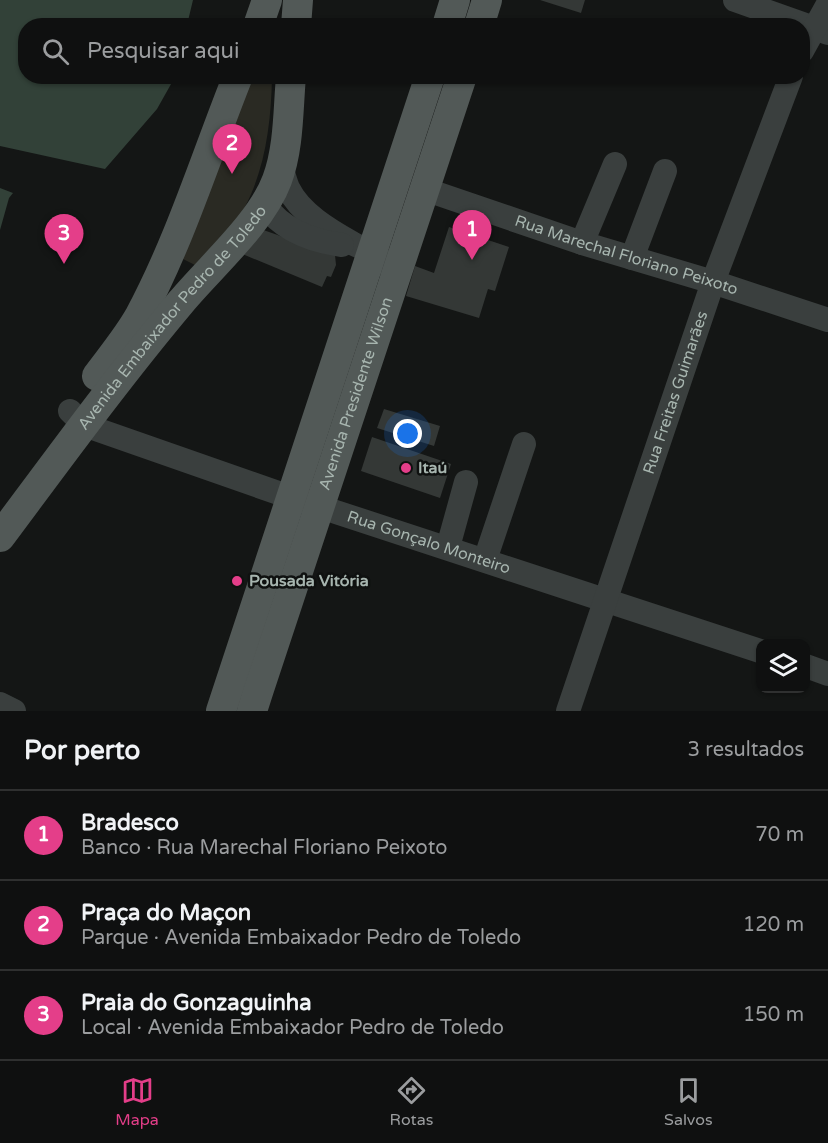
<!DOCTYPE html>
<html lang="pt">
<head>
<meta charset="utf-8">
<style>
	:root { --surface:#0f1010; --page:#181919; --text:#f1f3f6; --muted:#9b9d9f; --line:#2f3030; --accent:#e43e89 }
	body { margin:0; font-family:"Varela Round",sans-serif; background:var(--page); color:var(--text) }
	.controls { position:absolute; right:18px; bottom:18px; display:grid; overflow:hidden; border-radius:12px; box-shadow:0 2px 4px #0004 }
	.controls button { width:54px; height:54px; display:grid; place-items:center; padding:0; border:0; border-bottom:2px solid var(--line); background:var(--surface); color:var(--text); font:30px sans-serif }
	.you { position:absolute; left:408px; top:434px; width:21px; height:21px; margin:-15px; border:4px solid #fff; border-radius:50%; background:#1a73e8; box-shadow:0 0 0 9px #1a73e833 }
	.badge { display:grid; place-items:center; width:39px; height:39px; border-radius:50%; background:var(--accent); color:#fff; font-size:20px; font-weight:700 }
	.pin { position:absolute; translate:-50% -50px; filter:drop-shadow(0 2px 3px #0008) }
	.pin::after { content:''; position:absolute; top:32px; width:21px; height:18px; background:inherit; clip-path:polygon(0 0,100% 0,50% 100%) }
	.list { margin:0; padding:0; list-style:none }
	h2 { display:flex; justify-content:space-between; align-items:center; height:78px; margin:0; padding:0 24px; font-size:26px }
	h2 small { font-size:20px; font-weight:400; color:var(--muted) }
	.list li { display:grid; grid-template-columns:39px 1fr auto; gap:18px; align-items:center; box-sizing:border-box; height:90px; padding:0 24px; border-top:2px solid var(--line) }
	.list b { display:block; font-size:22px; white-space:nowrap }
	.list p { margin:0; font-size:20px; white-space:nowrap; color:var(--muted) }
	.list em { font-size:20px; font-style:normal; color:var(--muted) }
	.icon { flex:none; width:33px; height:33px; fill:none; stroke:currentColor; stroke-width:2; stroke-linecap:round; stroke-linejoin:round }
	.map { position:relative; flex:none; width:828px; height:711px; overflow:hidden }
	.search { position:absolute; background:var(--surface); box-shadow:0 2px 4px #0004; left:18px; right:18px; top:18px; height:66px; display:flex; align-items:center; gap:15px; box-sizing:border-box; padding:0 21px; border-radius:24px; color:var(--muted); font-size:22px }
	.sheet { height:348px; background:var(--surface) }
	nav { display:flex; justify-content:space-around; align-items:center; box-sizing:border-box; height:84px; border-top:2px solid var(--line); background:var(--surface); font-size:16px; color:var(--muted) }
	nav a { display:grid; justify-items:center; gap:3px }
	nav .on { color:var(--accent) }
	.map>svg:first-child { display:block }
	.green { fill:#2a2a23 }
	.water { fill:#324138 }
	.building { fill:#343836 }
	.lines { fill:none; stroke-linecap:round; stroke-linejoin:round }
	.minor { stroke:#3a3f3e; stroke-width:24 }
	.major { stroke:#525957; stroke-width:30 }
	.poi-dot { fill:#e43e89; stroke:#0f1110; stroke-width:2 }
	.labels { text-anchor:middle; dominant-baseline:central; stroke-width:5; stroke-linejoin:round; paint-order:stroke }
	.street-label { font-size:16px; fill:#a7b5af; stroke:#0f1110 }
	.poi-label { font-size:16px; font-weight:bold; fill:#a7b5af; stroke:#0f1110; text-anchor:start }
</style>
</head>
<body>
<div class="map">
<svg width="828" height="711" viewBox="0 0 828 711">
	<rect width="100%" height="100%" fill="#141615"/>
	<path class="green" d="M 246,77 L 272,77 C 271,131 263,188 229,232 C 220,244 206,254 195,265 L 181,258 Z"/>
	<g class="water">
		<path d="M 0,0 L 193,0 L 187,25 L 26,26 L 26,76 L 175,77 L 157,109 L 105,169 L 0,146 Z"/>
		<path d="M 0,188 L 13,193 L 9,198 L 0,230 Z"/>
	</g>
	<g class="building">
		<path d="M 540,0 L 585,0 L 581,13 Z"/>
		<path d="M 252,226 L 335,255 L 336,265 L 331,277 L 327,276 L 322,287 L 240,253 Z"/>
		<path d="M 449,227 L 509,247 L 495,291 L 488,289 L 479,318 L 406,296 L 415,266 L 434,273 Z"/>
		<path d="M 384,409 L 440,426 L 434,446 L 377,428 Z"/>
		<path d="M 372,437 L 451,464 L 440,498 L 361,471 Z"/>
	</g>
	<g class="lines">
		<g class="minor">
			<path d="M 735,0 L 828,33"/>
			<path d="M 802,51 L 828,4"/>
			<path d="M 281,165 C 283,173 285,181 288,188 C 300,213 329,230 352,243 C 362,249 378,251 383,263"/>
			<path id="s1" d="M 424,189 L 582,243 L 713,282 L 828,320"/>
			<path d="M 265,205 C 282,230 313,241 342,245"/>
			<path d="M 582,243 L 615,164"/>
			<path d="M 632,258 L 665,171"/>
			<path id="s2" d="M 70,411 L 84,425 L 290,497 L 760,651"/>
			<path d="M 448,547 L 466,482"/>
			<path d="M 485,560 L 524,444"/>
			<path d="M 806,666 L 828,674"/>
			<path d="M 0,704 L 14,711"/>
			<path id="s3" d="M 568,711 L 713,282 L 791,76"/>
		</g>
		<g class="major">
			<path d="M 258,26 L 267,0"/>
			<path d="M 296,26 L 298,0"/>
			<path d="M 447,26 L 455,0"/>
			<path d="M 479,26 L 487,0"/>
			<path d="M 97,376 C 111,357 127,338 139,317 C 180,241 206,156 238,76"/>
			<path id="s4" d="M 0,537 C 59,458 118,377 181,302 C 211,266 261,223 277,180 C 289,148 288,110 291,76"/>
			<path d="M 221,711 L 430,76"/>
			<path id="s5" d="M 252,711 C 320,499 391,288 462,76"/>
		</g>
	</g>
	<g class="poi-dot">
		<circle cx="406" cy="468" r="6"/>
		<circle cx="237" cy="581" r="6"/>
	</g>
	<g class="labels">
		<g class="street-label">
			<text stroke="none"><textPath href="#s1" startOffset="213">Rua Marechal Floriano Peixoto</textPath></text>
			<text stroke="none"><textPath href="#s4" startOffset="279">Avenida Embaixador Pedro de Toledo</textPath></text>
			<text stroke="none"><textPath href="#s3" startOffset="336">Rua Freitas Guimarães</textPath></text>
			<text stroke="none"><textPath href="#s5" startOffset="334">Avenida Presidente Wilson</textPath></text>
			<text stroke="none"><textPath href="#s2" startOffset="384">Rua Gonçalo Monteiro</textPath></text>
		</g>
		<g class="poi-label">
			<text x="418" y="468">Itaú</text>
			<text x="249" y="581">Pousada Vitória</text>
		</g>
	</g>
</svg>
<div class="controls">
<button><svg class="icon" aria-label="layers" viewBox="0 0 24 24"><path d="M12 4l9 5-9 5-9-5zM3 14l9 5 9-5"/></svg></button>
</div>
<div class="you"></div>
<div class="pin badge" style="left:472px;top:260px">1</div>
<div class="pin badge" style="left:232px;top:174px">2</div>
<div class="pin badge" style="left:64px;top:264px">3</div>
<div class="search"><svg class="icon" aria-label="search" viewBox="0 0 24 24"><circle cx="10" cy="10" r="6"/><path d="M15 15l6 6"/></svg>Pesquisar aqui</div>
</div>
<section class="sheet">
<h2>Por perto<small>3 resultados</small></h2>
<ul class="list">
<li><span class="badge">1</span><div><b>Bradesco</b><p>Banco · Rua Marechal Floriano Peixoto</p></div><em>70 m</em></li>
<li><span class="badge">2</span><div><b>Praça do Maçon</b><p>Parque · Avenida Embaixador Pedro de Toledo</p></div><em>120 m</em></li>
<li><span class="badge">3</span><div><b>Praia do Gonzaguinha</b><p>Local · Avenida Embaixador Pedro de Toledo</p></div><em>150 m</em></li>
</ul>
</section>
<nav>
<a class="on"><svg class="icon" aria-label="map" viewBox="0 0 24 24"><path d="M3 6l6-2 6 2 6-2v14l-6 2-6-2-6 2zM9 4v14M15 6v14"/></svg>Mapa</a>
<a><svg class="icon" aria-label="directions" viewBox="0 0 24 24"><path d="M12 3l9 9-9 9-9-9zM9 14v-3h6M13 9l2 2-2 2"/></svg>Rotas</a>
<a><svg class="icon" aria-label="saved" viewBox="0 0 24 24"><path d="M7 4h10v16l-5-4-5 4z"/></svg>Salvos</a>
</nav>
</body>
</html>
